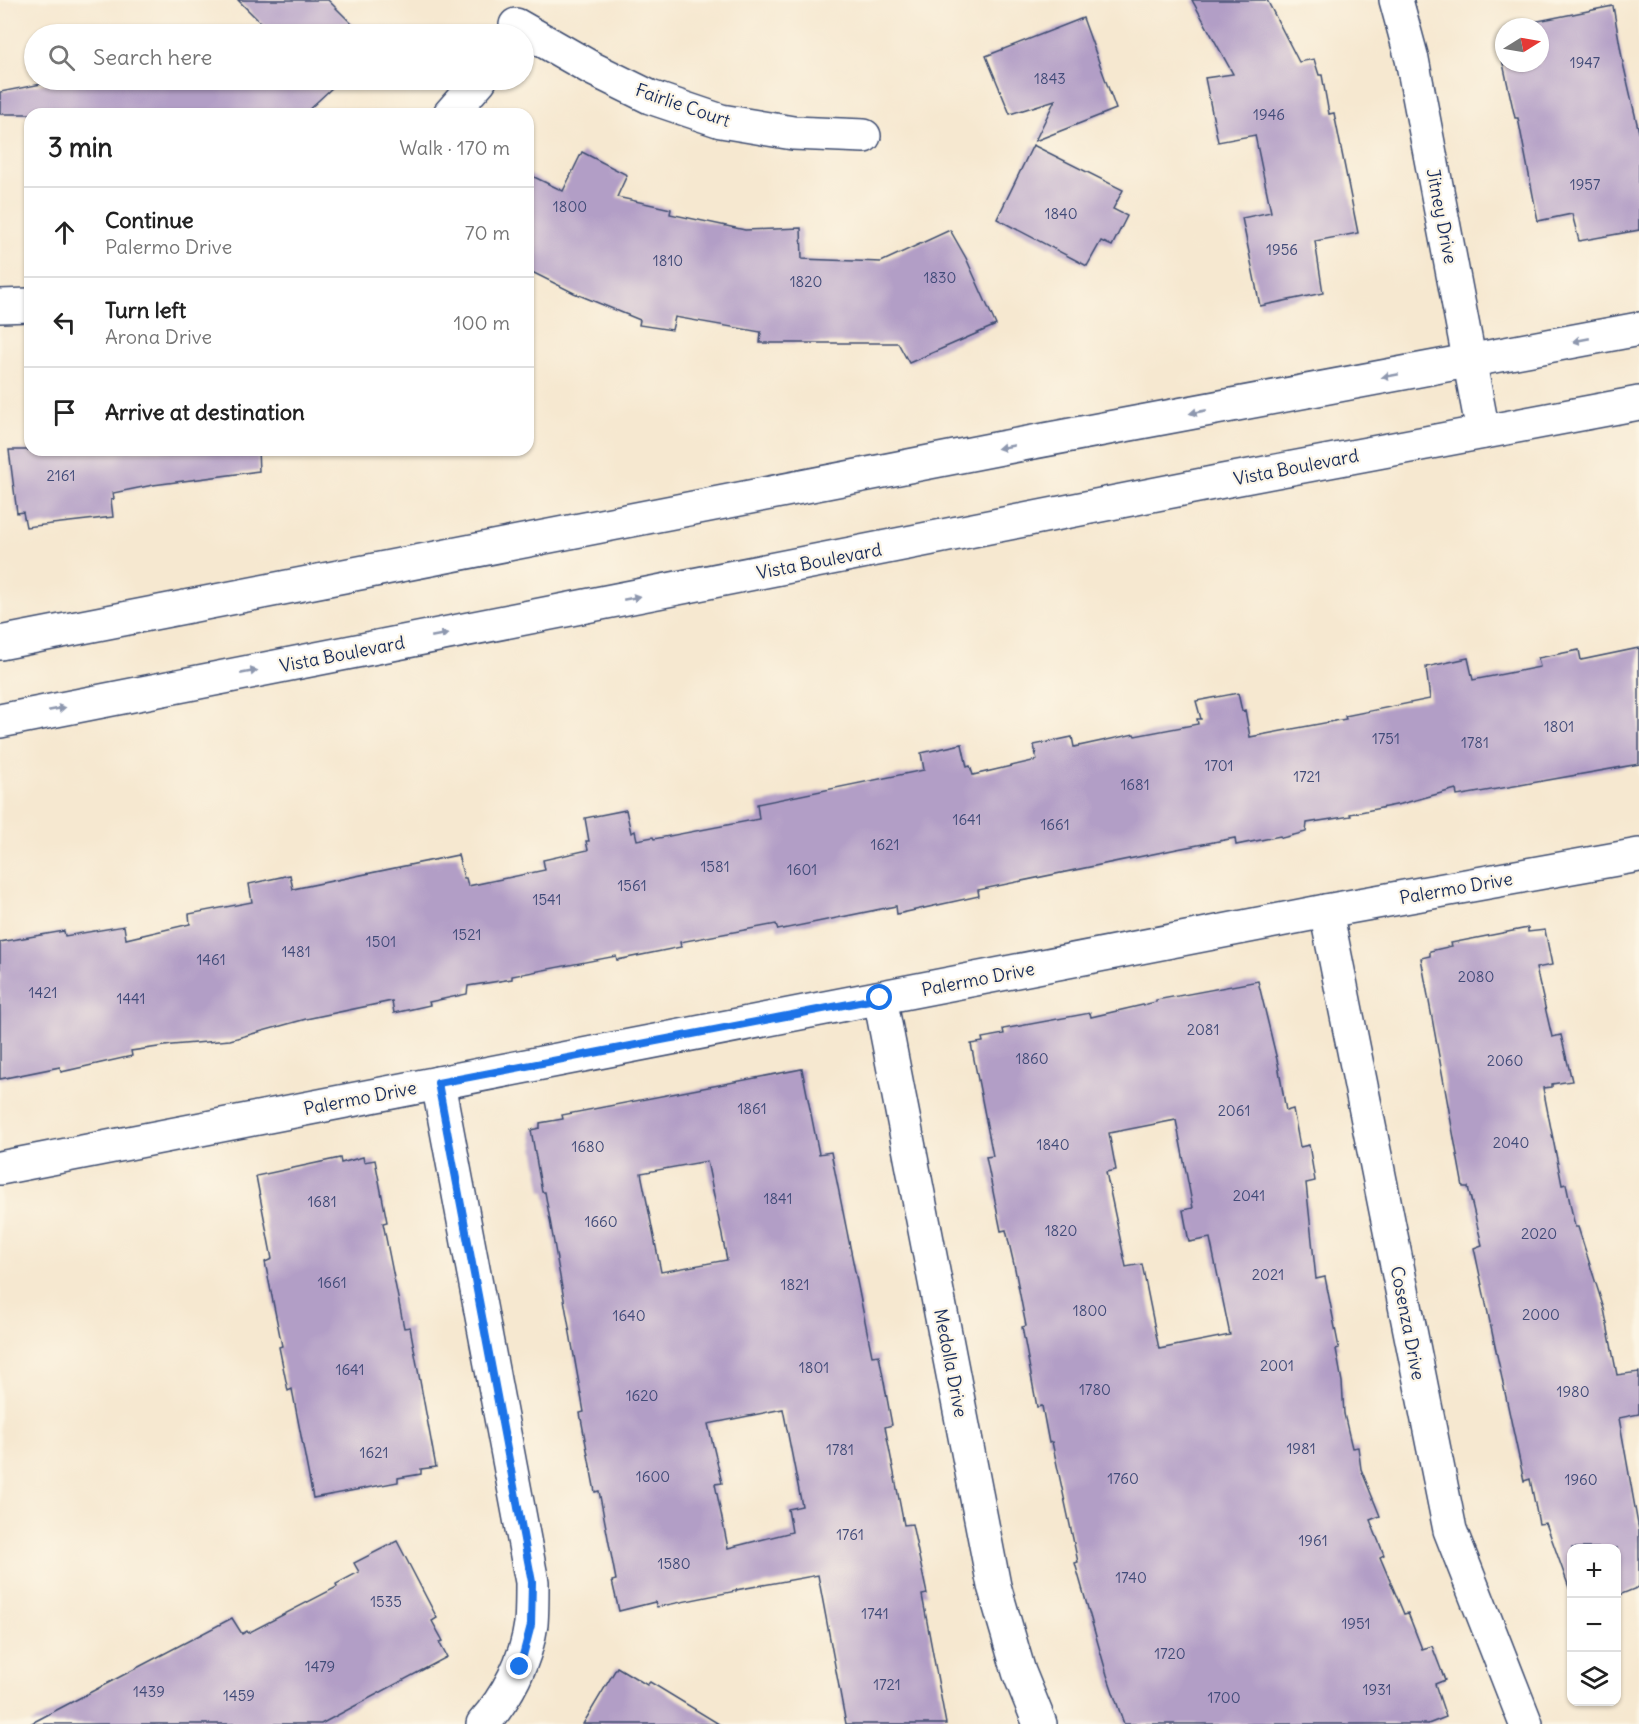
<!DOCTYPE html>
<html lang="en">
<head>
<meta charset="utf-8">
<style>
	:root { --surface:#fff; --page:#f2f2f2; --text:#222; --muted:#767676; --line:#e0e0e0 }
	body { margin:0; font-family:Delius,sans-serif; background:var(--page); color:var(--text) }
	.controls { position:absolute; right:18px; bottom:18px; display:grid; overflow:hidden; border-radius:12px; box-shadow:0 2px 4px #0004 }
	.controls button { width:54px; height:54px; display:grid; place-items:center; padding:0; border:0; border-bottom:2px solid var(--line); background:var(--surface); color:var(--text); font:30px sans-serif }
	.compass { position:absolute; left:1495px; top:18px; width:54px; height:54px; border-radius:50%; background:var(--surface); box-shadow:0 2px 4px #0004; rotate:79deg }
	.stop { position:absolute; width:18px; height:18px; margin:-14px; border:4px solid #1a73e8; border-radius:50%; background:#fff }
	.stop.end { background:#1a73e8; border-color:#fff; box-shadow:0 2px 6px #0008 }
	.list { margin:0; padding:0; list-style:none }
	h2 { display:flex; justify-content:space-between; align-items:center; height:78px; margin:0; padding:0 24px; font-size:26px }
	h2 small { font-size:20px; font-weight:400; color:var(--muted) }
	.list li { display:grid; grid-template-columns:39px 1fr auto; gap:18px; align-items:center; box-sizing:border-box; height:90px; padding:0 24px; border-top:2px solid var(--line) }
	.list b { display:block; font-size:22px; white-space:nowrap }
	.list p { margin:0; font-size:20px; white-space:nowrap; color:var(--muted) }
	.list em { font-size:20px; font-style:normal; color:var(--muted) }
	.icon { flex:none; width:33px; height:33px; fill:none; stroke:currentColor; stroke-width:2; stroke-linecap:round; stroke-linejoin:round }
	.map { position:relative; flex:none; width:1639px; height:1724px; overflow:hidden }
	.search { position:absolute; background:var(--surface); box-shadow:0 2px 4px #0004; left:24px; top:24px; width:510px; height:66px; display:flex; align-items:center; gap:15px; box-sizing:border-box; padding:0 21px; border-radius:33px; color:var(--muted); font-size:22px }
	.panel { position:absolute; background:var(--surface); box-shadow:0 2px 4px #0004; left:24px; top:108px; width:510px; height:348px; border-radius:18px }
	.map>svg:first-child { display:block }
	.building { fill:#b29ec6; fill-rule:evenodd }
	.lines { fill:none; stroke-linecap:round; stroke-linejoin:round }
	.minor-casing { stroke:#3c4b6f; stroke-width:36 }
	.secondary-casing { stroke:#3c4b6f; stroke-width:36 }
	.minor { stroke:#fff; stroke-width:33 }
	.secondary { stroke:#fff; stroke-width:33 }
	.oneway { fill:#8d97ae }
	.route { stroke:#1a73e8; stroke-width:8 }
	.labels { text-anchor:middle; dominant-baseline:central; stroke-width:4.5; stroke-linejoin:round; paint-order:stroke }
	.number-label { font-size:15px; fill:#414b78 }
	.street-label { font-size:18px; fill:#1b2f5e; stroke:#fcf5e5 }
</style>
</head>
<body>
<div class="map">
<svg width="1639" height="1724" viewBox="0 0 1639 1724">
	<rect width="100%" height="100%" fill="#fcf5e5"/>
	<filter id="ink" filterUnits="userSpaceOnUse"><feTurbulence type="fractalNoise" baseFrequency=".0167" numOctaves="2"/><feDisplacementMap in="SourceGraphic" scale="12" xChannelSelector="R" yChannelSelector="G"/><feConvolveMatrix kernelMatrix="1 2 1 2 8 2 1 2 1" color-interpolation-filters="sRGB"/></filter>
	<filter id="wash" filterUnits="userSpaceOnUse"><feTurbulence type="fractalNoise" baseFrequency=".008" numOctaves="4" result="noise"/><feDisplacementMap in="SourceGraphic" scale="24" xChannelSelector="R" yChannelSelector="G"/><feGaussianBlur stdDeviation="1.35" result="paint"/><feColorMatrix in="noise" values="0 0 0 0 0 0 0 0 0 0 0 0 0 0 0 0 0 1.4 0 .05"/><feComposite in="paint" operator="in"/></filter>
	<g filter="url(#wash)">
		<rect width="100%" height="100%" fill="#f6e8d0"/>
		<g id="blocks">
			<g class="building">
				<path d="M 238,0 L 328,0 L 362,34 L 272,34 Z"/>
				<path d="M 1192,0 L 1267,0 L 1299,62 L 1314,59 L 1319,75 L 1322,75 L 1329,114 L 1334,113 L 1358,233 L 1315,241 L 1323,293 L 1260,306 L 1242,218 L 1271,212 L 1255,135 L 1218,142 L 1205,78 L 1233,74 Z"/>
				<path d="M 1613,6 L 1623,63 L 1639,132 L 1639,230 L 1579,241 L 1572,214 L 1538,221 L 1518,118 L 1515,118 L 1502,59 L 1504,58 L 1504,63 L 1540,63 L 1540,27 L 1529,27 L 1528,23 Z"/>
				<path d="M 1083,18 L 1116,109 L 1035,141 L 1055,100 L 1010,114 L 986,56 Z"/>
				<path d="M 62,80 L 328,80 L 333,87 L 304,114 L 0,114 L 0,92 Z"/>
				<path d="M 1033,145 L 1123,190 L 1113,209 L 1127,216 L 1112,246 L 1101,241 L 1087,266 L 997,219 Z"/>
				<path d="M 582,152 L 627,175 L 617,197 L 671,209 L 670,214 L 745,230 L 801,228 L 802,259 L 881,262 L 950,230 L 966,258 L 996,325 L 909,363 L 898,343 L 760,343 L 761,332 L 675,317 L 672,330 L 639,325 L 640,320 L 574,293 L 528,270 L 528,174 L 563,191 Z"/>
				<path d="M 9,450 L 258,450 L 259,471 L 153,485 L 113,493 L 114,499 L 111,500 L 113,517 L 26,527 L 23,512 L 17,513 Z"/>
				<path d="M 1639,648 L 1639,764 L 1457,796 L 1456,789 L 1401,804 L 1350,814 L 1351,816 L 1307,823 L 1306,832 L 1282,838 L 1280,836 L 1236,845 L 1235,838 L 1177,849 L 978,890 L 979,896 L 897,914 L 896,906 L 778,930 L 776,924 L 680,942 L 681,947 L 617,960 L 616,956 L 512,976 L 512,979 L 468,986 L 467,994 L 429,1002 L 430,1005 L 394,1013 L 392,1001 L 306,1019 L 230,1040 L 172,1045 L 131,1051 L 132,1056 L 61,1072 L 60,1067 L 0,1079 L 0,942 L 64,931 L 65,936 L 124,926 L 126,939 L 190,924 L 189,914 L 252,902 L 249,884 L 290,875 L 293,889 L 458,855 L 464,878 L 466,878 L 468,886 L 545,870 L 543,860 L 588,850 L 586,841 L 589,841 L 585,818 L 626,810 L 631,833 L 635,831 L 637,840 L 653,837 L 654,839 L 759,819 L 757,804 L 924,770 L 921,753 L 962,744 L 967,767 L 970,766 L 973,775 L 1037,760 L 1034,745 L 1072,737 L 1074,747 L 1134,734 L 1135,736 L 1198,724 L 1197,719 L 1201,719 L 1196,701 L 1238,693 L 1242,711 L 1245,710 L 1250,737 L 1346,719 L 1345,716 L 1430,699 L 1426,667 L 1468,658 L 1473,680 L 1540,667 L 1538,658 L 1579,650 L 1581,660 Z"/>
				<path d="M 1528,928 L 1528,932 L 1545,930 L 1552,965 L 1536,968 L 1552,1037 L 1561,1035 L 1572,1081 L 1552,1084 L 1552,1087 L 1543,1088 L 1562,1185 L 1566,1184 L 1575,1227 L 1578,1227 L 1604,1309 L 1617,1375 L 1639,1372 L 1639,1414 L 1619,1418 L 1639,1530 L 1639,1587 L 1617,1596 L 1617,1548 L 1572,1548 L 1572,1596 L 1546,1523 L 1539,1524 L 1530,1479 L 1524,1481 L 1474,1248 L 1482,1245 L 1468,1187 L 1463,1187 L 1421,958 L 1430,956 L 1430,951 L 1452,946 L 1451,943 Z"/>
				<path d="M 1258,981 L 1278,1064 L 1286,1111 L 1293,1109 L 1300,1147 L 1309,1145 L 1315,1181 L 1306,1183 L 1316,1279 L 1325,1277 L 1339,1348 L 1336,1349 L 1342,1382 L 1344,1414 L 1352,1448 L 1358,1447 L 1361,1469 L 1380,1516 L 1370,1520 L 1384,1555 L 1380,1557 L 1404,1614 L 1408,1613 L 1422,1649 L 1432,1646 L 1445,1680 L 1435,1684 L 1446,1717 L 1428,1724 L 1124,1724 L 1107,1675 L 1075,1563 L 1078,1562 L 1052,1442 L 1049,1443 L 1042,1406 L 1037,1407 L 1022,1327 L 1026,1326 L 1015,1269 L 1006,1230 L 1001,1231 L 986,1157 L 993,1156 L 971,1044 L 983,1042 L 982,1038 L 1004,1034 L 1003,1029 L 1090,1013 L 1091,1017 L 1156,1002 L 1156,1000 ZM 1176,1120 L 1193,1208 L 1183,1210 L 1189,1242 L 1210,1238 L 1230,1335 L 1159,1349 L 1142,1264 L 1126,1267 L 1106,1172 L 1116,1170 L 1109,1133 Z"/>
				<path d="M 802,1069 L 819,1154 L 831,1152 L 872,1356 L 879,1355 L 892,1425 L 885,1427 L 904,1525 L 912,1524 L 927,1594 L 922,1595 L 946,1724 L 846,1724 L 818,1575 L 736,1590 L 736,1591 L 657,1607 L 655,1602 L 619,1611 L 612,1581 L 616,1580 L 599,1491 L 595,1492 L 580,1413 L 584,1412 L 545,1192 L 542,1192 L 531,1130 L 540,1128 L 540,1123 L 563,1119 L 562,1115 ZM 707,1161 L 727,1260 L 661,1272 L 641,1173 ZM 783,1409 L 802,1506 L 788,1509 L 792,1532 L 728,1548 L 715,1484 L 722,1483 L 708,1424 Z"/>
				<path d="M 363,1157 L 364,1162 L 375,1160 L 387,1222 L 383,1223 L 404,1328 L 410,1327 L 436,1467 L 421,1469 L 421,1474 L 398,1478 L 398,1482 L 313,1498 L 292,1389 L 288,1391 L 279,1347 L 282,1346 L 265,1262 L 272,1259 L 256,1176 L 340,1158 L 341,1163 Z"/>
				<path d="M 397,1541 L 437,1618 L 432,1621 L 443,1641 L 439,1642 L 447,1657 L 321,1724 L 30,1724 L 232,1618 L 242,1634 L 247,1631 L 248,1633 L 337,1587 L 336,1584 L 359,1572 L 354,1563 Z"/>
				<path d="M 617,1667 L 647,1685 L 650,1682 L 719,1724 L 583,1724 Z"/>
			</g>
		</g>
	</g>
	<g filter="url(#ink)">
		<use href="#blocks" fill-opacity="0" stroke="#3c4b6f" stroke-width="1.5"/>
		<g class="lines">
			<defs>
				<g id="minor">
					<path d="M 1396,0 L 1412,59 L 1483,432"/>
					<path d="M 516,25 L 593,69 L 650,97 L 721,121 L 793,133 L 864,136"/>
					<path d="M 450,114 L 480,80"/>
					<path d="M 0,306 L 30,305"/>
					<path d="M 1326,911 L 1450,1530 L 1526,1724"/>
					<path d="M 880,998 L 994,1586 L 1019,1672 L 1040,1724"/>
					<path d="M 438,1083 L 532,1582 C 532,1596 532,1611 531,1624 C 526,1661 507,1697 483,1724"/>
					<path d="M 0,1168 L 1326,911 L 1639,855"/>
				</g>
				<g id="secondary">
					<path d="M 0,643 L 996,449 L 1639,329"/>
					<path d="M 0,721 L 1223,481 L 1639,403"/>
				</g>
			</defs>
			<use href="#minor" class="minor-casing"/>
			<use href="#secondary" class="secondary-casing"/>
			<use href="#minor" class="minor"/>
			<use href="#secondary" class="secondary"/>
		</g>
		<defs><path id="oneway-solid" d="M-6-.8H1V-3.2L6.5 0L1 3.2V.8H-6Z" transform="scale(1.5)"/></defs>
		<g class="oneway">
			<use href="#oneway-solid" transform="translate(1581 340) rotate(169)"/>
			<use href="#oneway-solid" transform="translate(1390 376) rotate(169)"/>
			<use href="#oneway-solid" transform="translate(1198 412) rotate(169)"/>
			<use href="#oneway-solid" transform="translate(1006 447) rotate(169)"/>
			<use href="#oneway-solid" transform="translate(632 598) rotate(-11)"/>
			<use href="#oneway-solid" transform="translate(440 635) rotate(-11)"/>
			<use href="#oneway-solid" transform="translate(249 672) rotate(-11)"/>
			<use href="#oneway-solid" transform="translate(57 709) rotate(-11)"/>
		</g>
	</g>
	<g class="lines" filter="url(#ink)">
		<path class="route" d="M 520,1667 L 531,1625 L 532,1582 L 438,1083 L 880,998"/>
	</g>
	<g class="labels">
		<g class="number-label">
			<text x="1585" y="62">1947</text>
			<text x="1050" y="78">1843</text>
			<text x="1269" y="114">1946</text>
			<text x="1585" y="184">1957</text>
			<text x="570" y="206">1800</text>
			<text x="1061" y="213">1840</text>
			<text x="1282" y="249">1956</text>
			<text x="668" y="260">1810</text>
			<text x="940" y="277">1830</text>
			<text x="806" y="281">1820</text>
			<text x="61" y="475">2161</text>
			<text x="1559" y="726">1801</text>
			<text x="1386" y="738">1751</text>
			<text x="1475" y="742">1781</text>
			<text x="1219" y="765">1701</text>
			<text x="1307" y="776">1721</text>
			<text x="1135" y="784">1681</text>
			<text x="967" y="819">1641</text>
			<text x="1055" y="824">1661</text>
			<text x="885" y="844">1621</text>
			<text x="715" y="866">1581</text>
			<text x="802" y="869">1601</text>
			<text x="632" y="885">1561</text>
			<text x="547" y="899">1541</text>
			<text x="467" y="934">1521</text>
			<text x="381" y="941">1501</text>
			<text x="296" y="951">1481</text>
			<text x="211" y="959">1461</text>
			<text x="1476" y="976">2080</text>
			<text x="43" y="992">1421</text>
			<text x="131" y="998">1441</text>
			<text x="1203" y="1029">2081</text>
			<text x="1032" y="1058">1860</text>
			<text x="1505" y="1060">2060</text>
			<text x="752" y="1108">1861</text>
			<text x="1234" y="1110">2061</text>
			<text x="1511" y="1142">2040</text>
			<text x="1053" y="1144">1840</text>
			<text x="588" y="1146">1680</text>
			<text x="1249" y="1195">2041</text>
			<text x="778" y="1198">1841</text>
			<text x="322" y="1201">1681</text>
			<text x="601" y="1221">1660</text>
			<text x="1061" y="1230">1820</text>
			<text x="1539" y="1233">2020</text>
			<text x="1268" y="1274">2021</text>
			<text x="332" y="1282">1661</text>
			<text x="795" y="1284">1821</text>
			<text x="1090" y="1310">1800</text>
			<text x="1541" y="1314">2000</text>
			<text x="629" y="1315">1640</text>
			<text x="1277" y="1365">2001</text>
			<text x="814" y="1367">1801</text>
			<text x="350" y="1369">1641</text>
			<text x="1095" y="1389">1780</text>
			<text x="1573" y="1391">1980</text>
			<text x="642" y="1395">1620</text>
			<text x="1301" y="1448">1981</text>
			<text x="840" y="1449">1781</text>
			<text x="374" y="1452">1621</text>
			<text x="653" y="1476">1600</text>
			<text x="1123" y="1478">1760</text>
			<text x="1581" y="1479">1960</text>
			<text x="850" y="1534">1761</text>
			<text x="1313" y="1540">1961</text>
			<text x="674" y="1563">1580</text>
			<text x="1131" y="1577">1740</text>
			<text x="386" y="1601">1535</text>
			<text x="875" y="1613">1741</text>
			<text x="1356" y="1623">1951</text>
			<text x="1170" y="1653">1720</text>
			<text x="320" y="1666">1479</text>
			<text x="887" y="1684">1721</text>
			<text x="1377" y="1689">1931</text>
			<text x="149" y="1691">1439</text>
			<text x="239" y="1695">1459</text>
			<text x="1224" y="1697">1700</text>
		</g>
		<g class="street-label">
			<text transform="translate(683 105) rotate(19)">Fairlie Court</text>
			<text transform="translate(1442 216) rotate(79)">Jitney Drive</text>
			<text transform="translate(1296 467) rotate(-11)">Vista Boulevard</text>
			<text transform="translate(819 561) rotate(-11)">Vista Boulevard</text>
			<text transform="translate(342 654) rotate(-11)">Vista Boulevard</text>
			<text transform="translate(1456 888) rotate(-10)">Palermo Drive</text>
			<text transform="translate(978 979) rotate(-11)">Palermo Drive</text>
			<text transform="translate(360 1098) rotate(-11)">Palermo Drive</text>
			<text transform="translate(1408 1323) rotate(79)">Cosenza Drive</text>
			<text transform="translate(951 1363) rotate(79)">Medolla Drive</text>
		</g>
	</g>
</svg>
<div class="controls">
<button>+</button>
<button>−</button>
<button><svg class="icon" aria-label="layers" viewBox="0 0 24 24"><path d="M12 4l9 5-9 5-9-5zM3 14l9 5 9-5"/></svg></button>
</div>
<svg class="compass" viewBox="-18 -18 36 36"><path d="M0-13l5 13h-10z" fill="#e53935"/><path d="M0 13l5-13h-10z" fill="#767676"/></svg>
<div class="stop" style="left:880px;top:998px"></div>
<div class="stop end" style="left:520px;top:1667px"></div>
<div class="search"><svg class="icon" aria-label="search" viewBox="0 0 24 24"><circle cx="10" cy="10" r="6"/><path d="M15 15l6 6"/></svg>Search here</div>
<section class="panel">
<h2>3 min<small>Walk · 170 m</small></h2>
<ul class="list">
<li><svg class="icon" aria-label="ahead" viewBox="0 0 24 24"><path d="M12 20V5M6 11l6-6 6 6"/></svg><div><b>Continue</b><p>Palermo Drive</p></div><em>70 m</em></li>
<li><svg class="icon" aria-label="left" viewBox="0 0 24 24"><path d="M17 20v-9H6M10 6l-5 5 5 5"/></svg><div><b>Turn left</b><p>Arona Drive</p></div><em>100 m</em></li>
<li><svg class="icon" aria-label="arrive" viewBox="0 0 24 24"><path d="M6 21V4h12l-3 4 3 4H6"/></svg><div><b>Arrive at destination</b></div></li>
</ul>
</section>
</div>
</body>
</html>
